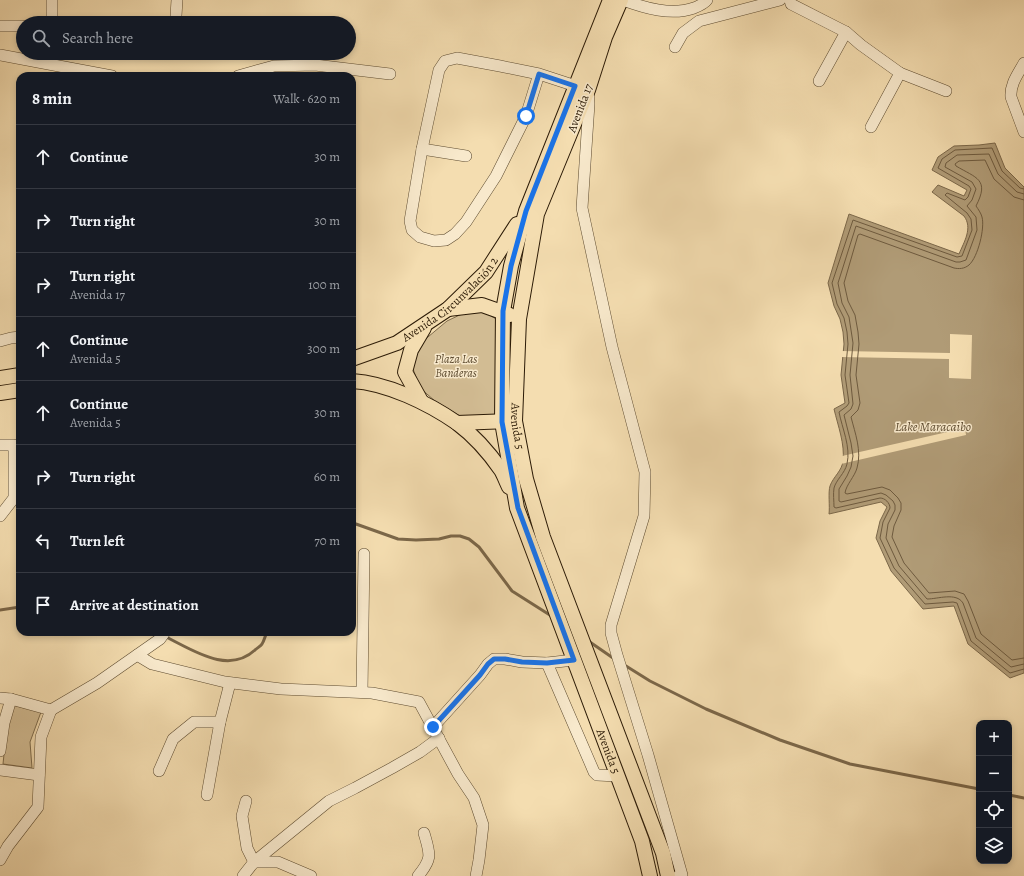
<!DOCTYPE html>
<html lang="en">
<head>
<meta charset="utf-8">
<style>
	:root { --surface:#171b24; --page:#242831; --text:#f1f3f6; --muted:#9ea1a6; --line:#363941 }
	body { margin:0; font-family:Alegreya,serif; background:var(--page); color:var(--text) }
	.controls { position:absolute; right:12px; bottom:12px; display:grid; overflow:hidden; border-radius:8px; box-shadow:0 2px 6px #0003 }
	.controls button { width:36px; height:36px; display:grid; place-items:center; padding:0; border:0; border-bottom:1px solid var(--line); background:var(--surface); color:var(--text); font:20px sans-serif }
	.stop { position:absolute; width:12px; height:12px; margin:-9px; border:3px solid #1a73e8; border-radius:50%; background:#fff }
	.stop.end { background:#1a73e8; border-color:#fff; box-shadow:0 1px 4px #0008 }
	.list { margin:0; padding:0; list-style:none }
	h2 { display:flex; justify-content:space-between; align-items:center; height:52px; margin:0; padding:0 16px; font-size:17px }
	h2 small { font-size:13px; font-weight:400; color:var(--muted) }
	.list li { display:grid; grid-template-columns:26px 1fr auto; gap:12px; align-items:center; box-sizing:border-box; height:64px; padding:0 16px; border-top:1px solid var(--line) }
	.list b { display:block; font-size:15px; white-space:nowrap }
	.list p { margin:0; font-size:13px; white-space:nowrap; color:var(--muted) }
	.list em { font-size:13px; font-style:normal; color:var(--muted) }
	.icon { flex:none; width:22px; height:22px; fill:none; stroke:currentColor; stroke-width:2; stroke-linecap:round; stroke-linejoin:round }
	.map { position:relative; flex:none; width:1024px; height:876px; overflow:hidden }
	.search { position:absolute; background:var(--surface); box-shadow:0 2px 6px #0003; left:16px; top:16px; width:340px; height:44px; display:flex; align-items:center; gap:10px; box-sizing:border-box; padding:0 14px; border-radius:22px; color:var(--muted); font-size:15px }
	.panel { position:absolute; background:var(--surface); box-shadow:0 2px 6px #0003; left:16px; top:72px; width:340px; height:564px; border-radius:12px }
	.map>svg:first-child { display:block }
	.green { fill:#d2bc93; stroke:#7e6b4c }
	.water { fill:#b09b76; stroke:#7b6749 }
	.pier { fill:#f4ddb0 }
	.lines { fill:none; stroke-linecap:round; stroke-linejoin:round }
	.shore { stroke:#6e5a3e; stroke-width:1 }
	.stream { stroke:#7b6749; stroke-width:3 }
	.minor-casing { stroke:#5d4b30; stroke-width:12 }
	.major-casing { stroke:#2b1a06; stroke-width:16 }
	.minor { stroke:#f8e9cc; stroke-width:11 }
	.major { stroke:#f4ddb0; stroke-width:14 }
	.route { stroke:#1a73e8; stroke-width:5 }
	.labels { text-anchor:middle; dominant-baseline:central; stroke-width:3; stroke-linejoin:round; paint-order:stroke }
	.street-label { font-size:12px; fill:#2b1a06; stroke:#f8e9cc }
	.park-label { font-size:12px; font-style:italic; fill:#5d4b30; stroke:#f8e9cc }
	.water-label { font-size:13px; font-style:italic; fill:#604e33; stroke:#f8e9cc }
</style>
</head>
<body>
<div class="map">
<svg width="1024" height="876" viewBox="0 0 1024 876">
	<rect width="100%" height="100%" fill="#f4ddb0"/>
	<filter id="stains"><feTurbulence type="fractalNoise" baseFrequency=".005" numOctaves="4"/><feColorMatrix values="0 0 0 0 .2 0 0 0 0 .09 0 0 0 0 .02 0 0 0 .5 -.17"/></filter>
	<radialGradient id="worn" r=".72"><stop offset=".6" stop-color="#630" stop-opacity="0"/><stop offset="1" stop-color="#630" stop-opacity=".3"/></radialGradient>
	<g class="green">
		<path d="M 483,311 L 496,319 L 496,417 L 460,416 L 435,401 L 420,388 L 412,366 L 416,347 L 447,321 L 466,312 Z"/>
		<path d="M 13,705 L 41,712 L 30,742 L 32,768 L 3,764 L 7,725 Z"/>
	</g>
	<path class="water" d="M 995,143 L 1005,168 L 1024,187 L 1024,673 L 1010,678 L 968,644 L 954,606 L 923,609 L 891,571 L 876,538 L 880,521 L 887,507 L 881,502 L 829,514 C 830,507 828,492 830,486 C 833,477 842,471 843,461 C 845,444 838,426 834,409 L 845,403 L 841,375 L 844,344 L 843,332 L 840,319 L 834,306 L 828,283 L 849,214 L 959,254 C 964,242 973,228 964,216 L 932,192 L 938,185 L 964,196 L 967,190 L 932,170 L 938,157 L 954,146 L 979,145 Z"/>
	<g class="pier">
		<path d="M 950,334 L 972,335 L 971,379 L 949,378 L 949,359 L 841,357 L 841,351 L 950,353 Z"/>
		<path d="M 965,428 L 966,435 L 841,464 L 842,456 Z"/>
	</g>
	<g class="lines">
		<g class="shore">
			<path d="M 1024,189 L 1020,188 L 1002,171 L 992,148 L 955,150 L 942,159 L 938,168 L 969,186 L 971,189 L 968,197 L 965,200 L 947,193 L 945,195 L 967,213 L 971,219 L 972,230 L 962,256 L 957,257 L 853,220 L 832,283 L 837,304 L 844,318 L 847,332 L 848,344 L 845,375 L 849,403 L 847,406 L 839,412 C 842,428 851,447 847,464 C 845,473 836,480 834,488 C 833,494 834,501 834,507 L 836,508 L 880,498 C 885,498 890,503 890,508 L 883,522 L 880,538 L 894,568 L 925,604 L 953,602 L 957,603 L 971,641 L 1010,673 L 1024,669"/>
			<path d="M 1024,194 L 1017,192 L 998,174 L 989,154 L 957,155 L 946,163 L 945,167 L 972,182 L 976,189 L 972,200 L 967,206 L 976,217 L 977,230 L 966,260 L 960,262 L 956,262 L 856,226 L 838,283 L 842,303 L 849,317 L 853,343 L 850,375 L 853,404 L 851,409 L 844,415 L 851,443 L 853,456 L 851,467 L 847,476 L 839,489 L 839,501 L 841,502 L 881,493 L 886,495 L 893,501 L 895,505 L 895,510 L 888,524 L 886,538 L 899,566 L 927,599 C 938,599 956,592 963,603 L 976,638 L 1011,667 L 1024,664"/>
			<path d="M 1024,200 L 1014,197 L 994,179 L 985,160 L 959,161 L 955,164 L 956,166 C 976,178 990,179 976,206 C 978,209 981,213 982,217 C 985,228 978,257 969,265 C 964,269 959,269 954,268 L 860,234 L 858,235 L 844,283 L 848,301 L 855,315 L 858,332 L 859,344 L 856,375 L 860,403 L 858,410 L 851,417 C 855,433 862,451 857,468 C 855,476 846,485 845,493 L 847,494 L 882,487 L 890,490 L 898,498 L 901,503 L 901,510 L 894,526 L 892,537 L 904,563 L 929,593 L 955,591 L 964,594 L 968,601 L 981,634 L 1012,660 L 1024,658"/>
		</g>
		<g class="stream">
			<path d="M 352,524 L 356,524 L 398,539 L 416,540 L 439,539 L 451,536 L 460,536 L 469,539 L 479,547 L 512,591 L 553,617"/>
			<path d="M 0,610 L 20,607"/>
			<path d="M 166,637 C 193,650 228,675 255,650 C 257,648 261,646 262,644 C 264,641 265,636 267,632"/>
			<path d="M 587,640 L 613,658"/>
			<path d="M 626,666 L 650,681 L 706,709 L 780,740 L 850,764 L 979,789"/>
			<path d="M 1009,795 L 1024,798"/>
		</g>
		<defs>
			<g id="minor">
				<path d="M 623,0 C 645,8 671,16 694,8 C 699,6 704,4 707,0"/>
				<path d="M 790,0 L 791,4 L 846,32 L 861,45 L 900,73 L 946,91"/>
				<path d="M 176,16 L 177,0"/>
				<path d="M 52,23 L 52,0"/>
				<path d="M 0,26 L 23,26"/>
				<path d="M 675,47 L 683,33 L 699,21 L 780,0"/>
				<path d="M 0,55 L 112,76"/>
				<path d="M 1024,63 C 1018,74 1010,84 1011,97 L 1024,132"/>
				<path d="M 539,74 L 526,116 L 496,176 L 466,222 L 455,234 L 446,240 L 434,241 L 420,237 L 412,230 L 410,221 L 422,149 L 439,70 L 445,61 L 457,58 L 500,66 L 539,74 L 588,90 L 589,104 L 582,208 L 612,347 L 645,472 L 644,516 L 611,625 L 611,633 L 617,655 L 648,755 L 682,875 L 678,876"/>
				<path d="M 238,76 L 274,66 L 315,65 L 390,74"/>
				<path d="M 819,81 L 846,32"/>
				<path d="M 871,127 L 900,73"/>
				<path d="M 422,149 L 466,156"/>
				<path d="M 0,341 L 11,338 L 20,337"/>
				<path d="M 0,445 L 14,445 L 14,498 L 0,516"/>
				<path d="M 137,655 L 152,664 L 225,682 L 281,689 L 372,693 L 419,702 L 458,774 L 474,798 L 483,825 L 479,860 L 476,876"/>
				<path d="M 547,663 L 594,772 L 597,775 L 617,776"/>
				<path d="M 362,692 L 364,554"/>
				<path d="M 0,698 L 11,699 L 51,710 L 97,683 L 160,639 L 165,632"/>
				<path d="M 433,727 L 480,675 L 488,664 L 494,659 L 505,659 L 522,662 L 547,663 L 574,660"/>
				<path d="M 0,751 L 4,723 L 11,699"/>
				<path d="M 0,770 L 39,775"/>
				<path d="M 159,771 L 173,739 L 194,722 L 220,722 L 230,683"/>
				<path d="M 207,795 L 220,722"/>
				<path d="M 246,801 L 242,816 L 247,848 L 254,862 L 278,862 L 311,876"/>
				<path d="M 0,860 L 8,846 L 38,807 L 41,737 L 51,710"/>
				<path d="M 243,876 L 254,862 L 329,801 L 355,788 L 392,768 L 420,752 L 439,738"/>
				<path d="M 418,876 C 433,858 430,854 424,833"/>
			</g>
			<g id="major">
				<path id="s1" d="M 610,0 L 526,211 L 511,266 L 503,311 L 502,422 L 517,508 L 642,841 L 650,876"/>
				<path id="s2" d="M 621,0 L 605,37 L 588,90 L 537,214 L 519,319 L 515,421 L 526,479 L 543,537 L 663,853 L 668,876"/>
				<path d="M 448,309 L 482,305 L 510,315"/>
				<path id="s3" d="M 352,359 L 397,343 L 448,309 L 486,272 L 517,224"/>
				<path d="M 0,378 L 20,375"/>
				<path d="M 352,381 C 387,383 428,403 457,423 C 473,435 490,454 501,470 C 504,475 506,481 509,487"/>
				<path d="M 0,393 L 20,390"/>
				<path d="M 421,401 L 405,372 L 411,350 L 424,328"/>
				<path d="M 457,423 L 511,421"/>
			</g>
		</defs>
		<use href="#minor" class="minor-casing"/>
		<use href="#major" class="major-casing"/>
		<use href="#minor" class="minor"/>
		<use href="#major" class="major"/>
	</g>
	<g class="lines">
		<path class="route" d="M 433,727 L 480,675 L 488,664 L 494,659 L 505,659 L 522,662 L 547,663 L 574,660 L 518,508 L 502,422 L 503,311 L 511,266 L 526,211 L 575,86 L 539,74 L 526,116"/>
	</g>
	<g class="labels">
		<g class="street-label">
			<text transform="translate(580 108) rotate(-69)">Avenida 17</text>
			<text stroke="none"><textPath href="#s3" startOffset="117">Avenida Circunvalación 2</textPath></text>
			<text stroke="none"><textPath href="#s2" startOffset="444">Avenida 5</textPath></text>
			<text stroke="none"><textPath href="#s1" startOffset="788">Avenida 5</textPath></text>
		</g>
		<g class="park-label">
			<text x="456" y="359">Plaza Las<tspan x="456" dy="14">Banderas</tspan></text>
		</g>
		<g class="water-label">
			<text x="933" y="426">Lake Maracaibo</text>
		</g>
	</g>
	<rect width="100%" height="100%" filter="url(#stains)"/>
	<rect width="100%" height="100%" fill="url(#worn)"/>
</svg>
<div class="controls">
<button>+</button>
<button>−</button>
<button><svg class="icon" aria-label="locate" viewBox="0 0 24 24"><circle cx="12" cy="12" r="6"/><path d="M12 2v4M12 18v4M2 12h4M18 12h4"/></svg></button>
<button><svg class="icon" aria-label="layers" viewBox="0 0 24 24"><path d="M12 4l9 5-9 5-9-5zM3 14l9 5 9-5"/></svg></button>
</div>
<div class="stop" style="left:526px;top:116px"></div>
<div class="stop end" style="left:433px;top:727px"></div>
<div class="search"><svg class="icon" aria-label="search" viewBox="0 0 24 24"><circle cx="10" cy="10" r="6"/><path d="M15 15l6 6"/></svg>Search here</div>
<section class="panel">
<h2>8 min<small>Walk · 620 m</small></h2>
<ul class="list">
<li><svg class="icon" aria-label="ahead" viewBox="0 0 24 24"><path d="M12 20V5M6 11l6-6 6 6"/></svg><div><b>Continue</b></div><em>30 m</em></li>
<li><svg class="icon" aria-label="right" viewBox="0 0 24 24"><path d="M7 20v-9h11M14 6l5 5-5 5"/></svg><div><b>Turn right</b></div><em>30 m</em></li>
<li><svg class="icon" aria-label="right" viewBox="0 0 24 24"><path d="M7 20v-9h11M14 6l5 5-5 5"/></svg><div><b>Turn right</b><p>Avenida 17</p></div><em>100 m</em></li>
<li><svg class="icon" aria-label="ahead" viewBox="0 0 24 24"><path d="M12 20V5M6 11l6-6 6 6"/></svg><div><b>Continue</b><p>Avenida 5</p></div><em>300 m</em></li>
<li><svg class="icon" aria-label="ahead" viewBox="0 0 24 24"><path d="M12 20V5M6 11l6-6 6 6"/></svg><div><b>Continue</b><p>Avenida 5</p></div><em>30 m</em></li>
<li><svg class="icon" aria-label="right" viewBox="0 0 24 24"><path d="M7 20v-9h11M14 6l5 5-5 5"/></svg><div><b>Turn right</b></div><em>60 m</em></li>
<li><svg class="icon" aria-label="left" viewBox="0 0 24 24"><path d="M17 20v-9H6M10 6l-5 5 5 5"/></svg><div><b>Turn left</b></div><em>70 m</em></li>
<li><svg class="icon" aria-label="arrive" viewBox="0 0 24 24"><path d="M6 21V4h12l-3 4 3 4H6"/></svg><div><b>Arrive at destination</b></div></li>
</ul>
</section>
</div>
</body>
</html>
